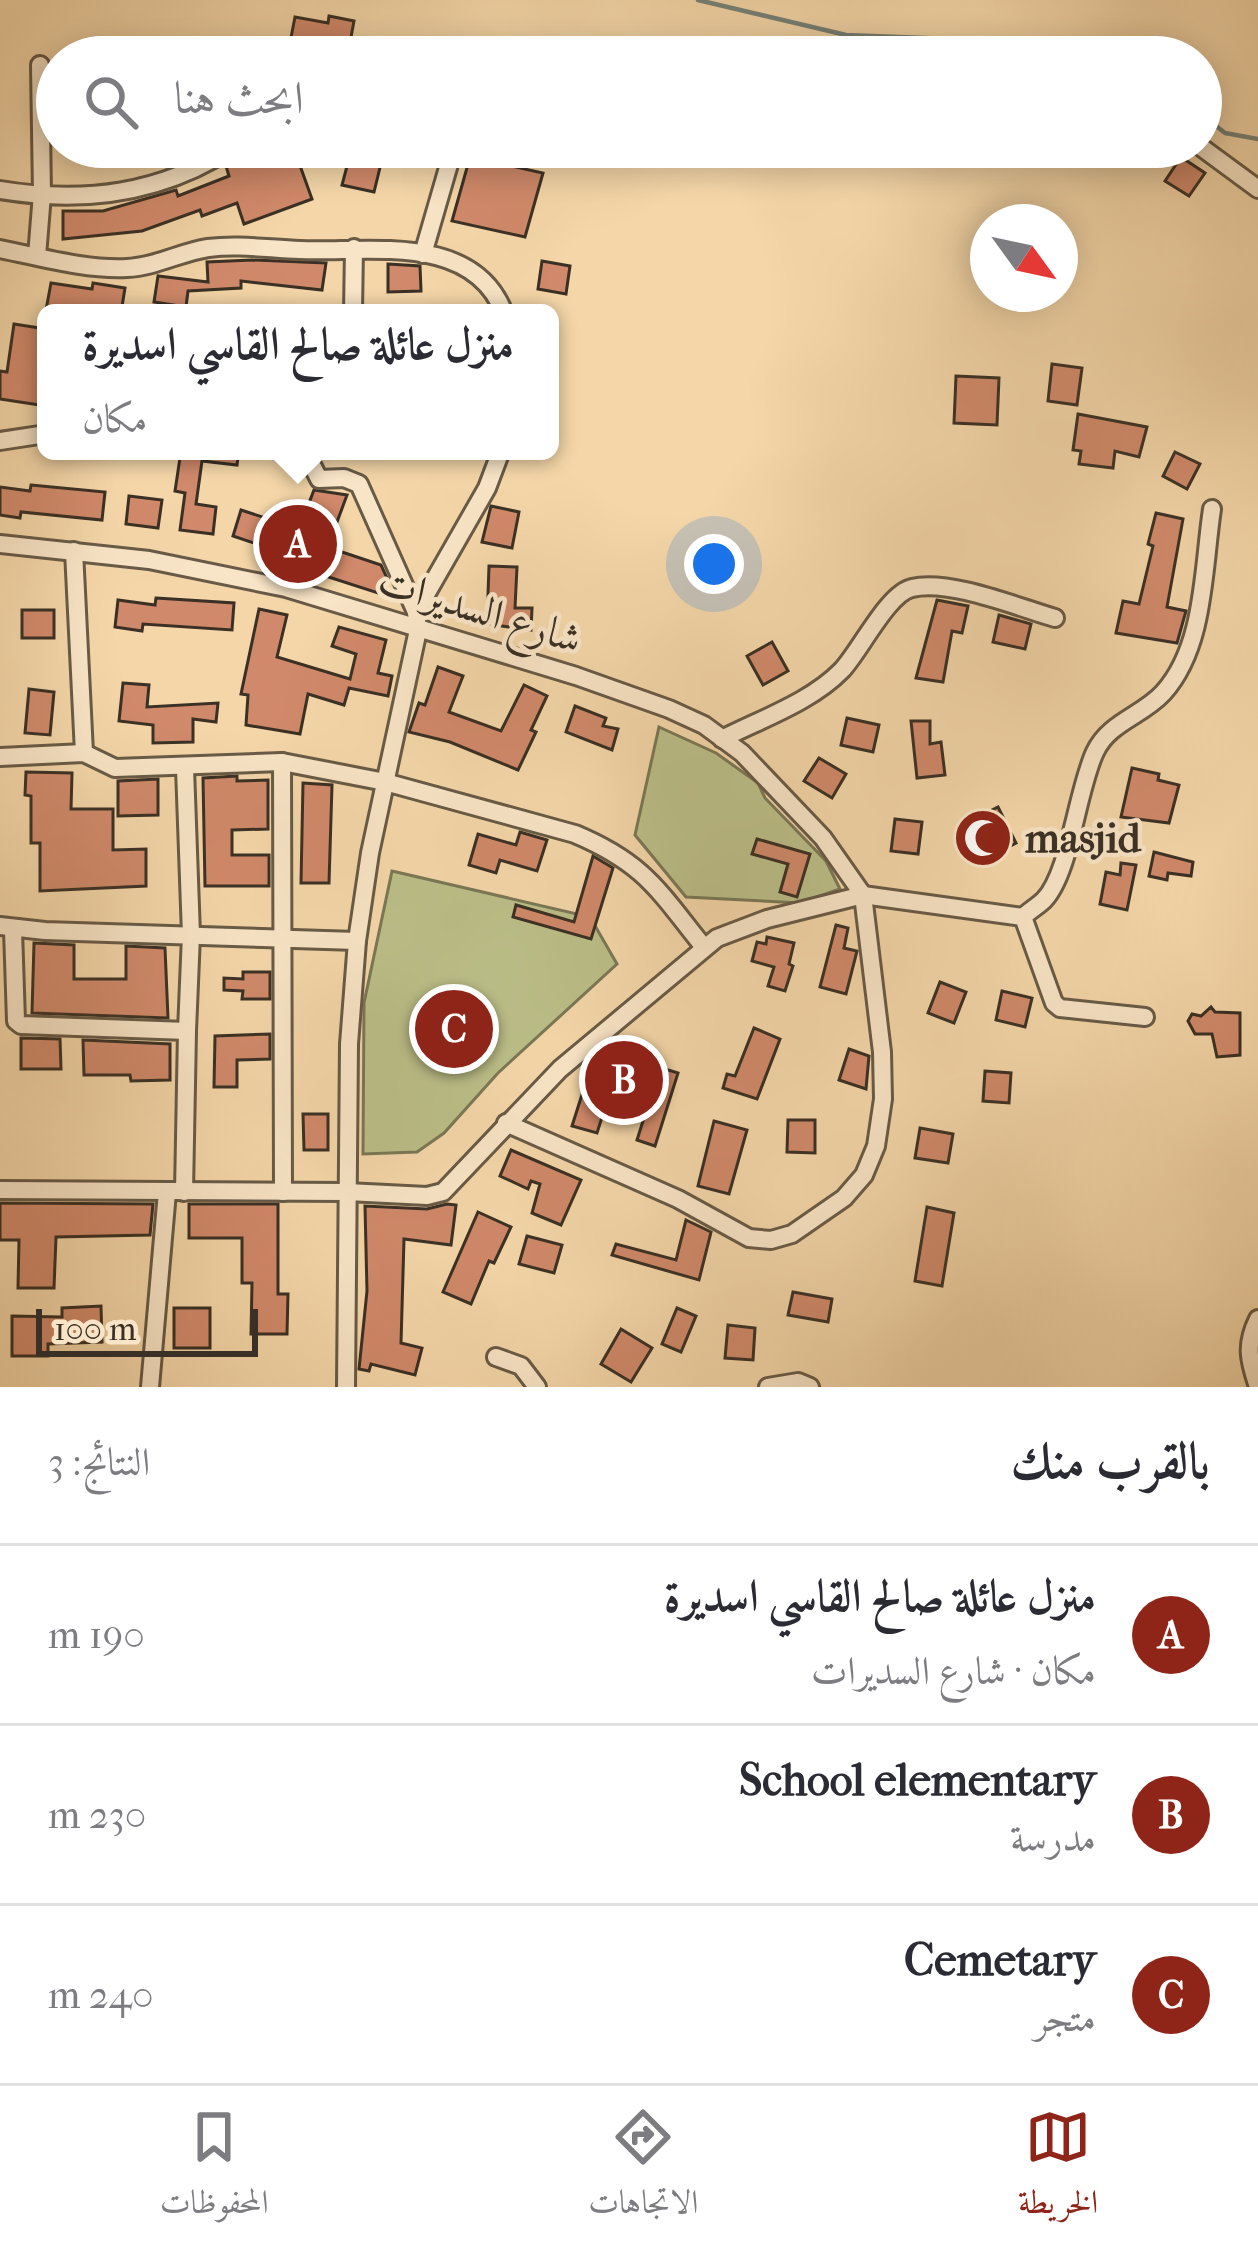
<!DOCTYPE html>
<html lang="ar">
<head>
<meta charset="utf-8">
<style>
	:root { --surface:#fff; --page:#f7f7f7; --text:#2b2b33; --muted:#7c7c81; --line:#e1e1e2; --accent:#8f2418 }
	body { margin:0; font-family:"IM FELL French Canon",Amiri,serif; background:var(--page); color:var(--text); direction:rtl }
	.compass { position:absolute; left:970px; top:204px; width:108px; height:108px; border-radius:50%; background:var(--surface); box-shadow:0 6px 30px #0003; rotate:123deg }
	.scale { position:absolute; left:36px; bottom:30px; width:222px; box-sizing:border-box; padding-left:12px; border:6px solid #3a3025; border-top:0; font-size:33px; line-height:42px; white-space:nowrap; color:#3a3025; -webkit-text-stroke:9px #f8e4c6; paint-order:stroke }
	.you { position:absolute; left:714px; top:564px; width:42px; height:42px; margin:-30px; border:9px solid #fff; border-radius:50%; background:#1a73e8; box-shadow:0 0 0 18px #1a73e833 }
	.badge { display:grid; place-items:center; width:78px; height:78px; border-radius:50%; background:var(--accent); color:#fff; font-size:39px; font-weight:700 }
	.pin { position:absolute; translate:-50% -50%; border:6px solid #fff; box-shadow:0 3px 12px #0006 }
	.popup { position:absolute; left:37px; top:304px; width:522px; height:156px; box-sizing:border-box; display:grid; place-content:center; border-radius:18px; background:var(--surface); filter:drop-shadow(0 3px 9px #0005); font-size:39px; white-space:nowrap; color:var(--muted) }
	.popup b { font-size:45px; color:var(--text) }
	.popup::after { content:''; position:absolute; left:50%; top:100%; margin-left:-24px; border:24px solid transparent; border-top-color:var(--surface) }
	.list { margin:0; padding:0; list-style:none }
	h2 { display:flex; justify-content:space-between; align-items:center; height:156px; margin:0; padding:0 48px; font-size:51px }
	h2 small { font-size:39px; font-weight:400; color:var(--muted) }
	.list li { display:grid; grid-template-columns:78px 1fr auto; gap:36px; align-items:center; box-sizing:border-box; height:180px; padding:0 48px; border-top:3px solid var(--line) }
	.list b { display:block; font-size:45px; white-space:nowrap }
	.list p { margin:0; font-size:39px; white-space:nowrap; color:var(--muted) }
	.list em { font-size:39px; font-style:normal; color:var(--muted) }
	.icon { flex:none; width:66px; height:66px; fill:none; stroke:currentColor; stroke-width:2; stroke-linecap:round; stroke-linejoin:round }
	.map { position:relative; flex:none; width:1258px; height:1387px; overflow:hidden; direction:ltr }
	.search { position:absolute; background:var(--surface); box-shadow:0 6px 30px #0003; left:36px; right:36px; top:36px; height:132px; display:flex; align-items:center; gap:30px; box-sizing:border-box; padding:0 42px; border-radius:66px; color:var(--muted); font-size:45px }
	.sheet { height:696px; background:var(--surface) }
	nav { display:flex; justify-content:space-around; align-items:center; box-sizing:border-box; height:168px; border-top:3px solid var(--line); background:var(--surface); font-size:33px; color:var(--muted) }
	nav a { display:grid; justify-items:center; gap:6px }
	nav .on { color:var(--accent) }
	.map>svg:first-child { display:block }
	.green { fill:#bbbe88; stroke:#7a7756; stroke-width:3 }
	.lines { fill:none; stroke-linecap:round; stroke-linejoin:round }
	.stream { stroke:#758178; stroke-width:4.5 }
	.building { fill:#d0896a; stroke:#3a3025; stroke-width:3 }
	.minor-casing { stroke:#685a46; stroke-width:22 }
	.minor { stroke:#f8e4c6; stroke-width:16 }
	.labels { text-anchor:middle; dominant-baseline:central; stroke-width:9; stroke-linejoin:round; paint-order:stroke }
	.street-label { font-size:42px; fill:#3a3025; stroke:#f8e4c6 }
	.poi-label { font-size:42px; font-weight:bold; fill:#3a3025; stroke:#f8e4c6; text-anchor:start }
</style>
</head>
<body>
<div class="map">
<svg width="1258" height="1387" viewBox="0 0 1258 1387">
	<rect width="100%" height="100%" fill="#f4d6a8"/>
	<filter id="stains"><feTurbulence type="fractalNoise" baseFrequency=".00167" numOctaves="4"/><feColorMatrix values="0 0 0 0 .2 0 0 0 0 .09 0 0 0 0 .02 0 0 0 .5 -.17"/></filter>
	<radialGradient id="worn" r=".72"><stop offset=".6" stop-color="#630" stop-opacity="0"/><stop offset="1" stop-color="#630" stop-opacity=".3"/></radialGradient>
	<g class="green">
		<path d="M 659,727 L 716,753 L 758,783 L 765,798 L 826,861 L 840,889 L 800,903 L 686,897 L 635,835 Z"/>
		<path d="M 392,871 L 590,917 L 617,964 L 498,1073 L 444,1133 L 417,1152 L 363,1154 L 364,1003 Z"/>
	</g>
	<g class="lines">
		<g class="stream">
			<path d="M 698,0 L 846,35 L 1114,45 L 1129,57"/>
			<path d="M 1201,114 L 1225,133 L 1258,139"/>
		</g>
	</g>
	<g class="building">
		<path d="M 329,16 L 354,21 L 349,48 L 310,40 L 308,56 L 288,53 L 295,17 L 328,23 Z"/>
		<path d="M 262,147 L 298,147 L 302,158 L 298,160 L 312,199 L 244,224 L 237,203 L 202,216 L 200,210 L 142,231 L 63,239 L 63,211 L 103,211 L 176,190 L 178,196 L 229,176 L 226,166 Z"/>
		<path d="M 352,147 L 385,147 L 374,192 L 342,185 Z"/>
		<path d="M 470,157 L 543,173 L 525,237 L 452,221 Z"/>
		<path d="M 1181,157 L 1205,173 L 1189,196 L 1165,181 Z"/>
		<path d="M 252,260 L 326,263 L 322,290 L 241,281 L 241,288 L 188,291 L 186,307 L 154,302 L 158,276 L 208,282 L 207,262 Z"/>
		<path d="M 542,261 L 570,266 L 566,294 L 538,289 Z"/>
		<path d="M 388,264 L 420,266 L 421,291 L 388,292 Z"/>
		<path d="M 51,283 L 92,289 L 93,283 L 125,288 L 121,313 L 46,310 Z"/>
		<path d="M 14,324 L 46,329 L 39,377 L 46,378 L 46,406 L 0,399 L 0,371 L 7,372 Z"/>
		<path d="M 1052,364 L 1082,368 L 1077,405 L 1048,401 Z"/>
		<path d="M 956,376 L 999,378 L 997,425 L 954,423 Z"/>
		<path d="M 1078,414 L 1147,427 L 1139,457 L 1115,451 L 1113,468 L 1079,464 L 1081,451 L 1073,450 Z"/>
		<path d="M 181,451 L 239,451 L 237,465 L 202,461 L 196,504 L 216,507 L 213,534 L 180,530 L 185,493 L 175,491 Z"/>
		<path d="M 1175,452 L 1200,464 L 1187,489 L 1163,476 Z"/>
		<path d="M 31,485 L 105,492 L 102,520 L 21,512 L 20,518 L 0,515 L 0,487 L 30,491 Z"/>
		<path d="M 314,490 L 347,495 L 337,522 L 323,516 L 315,543 L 381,565 L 387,578 L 381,594 L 310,571 L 313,563 L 233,536 L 241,510 L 299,529 Z"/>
		<path d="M 129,496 L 162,500 L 158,528 L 126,524 Z"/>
		<path d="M 491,506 L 519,512 L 512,548 L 482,542 Z"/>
		<path d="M 1156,513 L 1183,519 L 1167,607 L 1186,611 L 1177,643 L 1116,633 L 1123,601 L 1139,604 L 1153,546 L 1148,544 Z"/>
		<path d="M 489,566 L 517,567 L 515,608 L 532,608 L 531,630 L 487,624 Z"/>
		<path d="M 156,598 L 234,603 L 232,630 L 143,624 L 142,631 L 115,627 L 118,600 L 155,605 Z"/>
		<path d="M 937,600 L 968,606 L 962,633 L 952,631 L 943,682 L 916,678 Z"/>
		<path d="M 259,609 L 287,615 L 277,657 L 350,679 L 356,654 L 332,646 L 339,627 L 386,640 L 378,673 L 392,676 L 388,696 L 349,688 L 344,705 L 308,694 L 300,734 L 246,725 L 248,695 L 241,694 Z"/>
		<rect x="22" y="610" width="32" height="28"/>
		<path d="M 999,615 L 1031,624 L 1025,649 L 993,642 Z"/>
		<path d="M 772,642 L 788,671 L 763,685 L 747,656 Z"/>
		<path d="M 438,667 L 463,676 L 449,712 L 501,731 L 524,685 L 547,696 L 531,730 L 536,732 L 518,770 L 450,742 L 409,732 L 419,703 L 425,705 Z"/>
		<path d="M 123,683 L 149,685 L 147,707 L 218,703 L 216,722 L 193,719 L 193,742 L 153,743 L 153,725 L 119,721 Z"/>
		<path d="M 29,689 L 54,692 L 50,735 L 25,733 Z"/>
		<path d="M 575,706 L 606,718 L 603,726 L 618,729 L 612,750 L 566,732 Z"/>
		<path d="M 847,718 L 879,725 L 873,752 L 841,745 Z"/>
		<path d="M 911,721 L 930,721 L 930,744 L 941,742 L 945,775 L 917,778 Z"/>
		<path d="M 819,758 L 846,774 L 832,798 L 804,781 Z"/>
		<path d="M 1132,768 L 1159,774 L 1158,780 L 1179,785 L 1169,823 L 1121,817 Z"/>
		<path d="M 26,772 L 72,773 L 71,809 L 113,809 L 113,850 L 146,849 L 146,886 L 40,891 L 40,843 L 31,843 L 31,796 L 25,795 Z"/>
		<path d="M 237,776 L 237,781 L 268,780 L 268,829 L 232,830 L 232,855 L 269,855 L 269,886 L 205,886 L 203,778 Z"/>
		<path d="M 158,779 L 158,815 L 118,816 L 118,781 Z"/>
		<path d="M 303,783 L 332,785 L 329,883 L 301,883 Z"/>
		<path d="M 998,807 L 1016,843 L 977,863 L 962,825 Z"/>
		<path d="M 895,819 L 922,822 L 918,854 L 891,851 Z"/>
		<path d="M 520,832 L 547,840 L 537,871 L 500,860 L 496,873 L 469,865 L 478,834 L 516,845 Z"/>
		<path d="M 757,839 L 810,854 L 797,897 L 780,892 L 788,864 L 752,854 Z"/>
		<path d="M 1154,852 L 1193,862 L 1191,876 L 1168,873 L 1167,880 L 1149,876 Z"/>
		<path d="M 593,856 L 613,868 L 591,939 L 513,917 L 516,905 L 574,922 Z"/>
		<path d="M 1121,863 L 1136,865 L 1127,910 L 1100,904 L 1106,872 L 1120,875 Z"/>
		<path d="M 836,925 L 848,928 L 844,948 L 857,951 L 846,994 L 820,987 Z"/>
		<path d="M 767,937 L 794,943 L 789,964 L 793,966 L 785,991 L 768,986 L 774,967 L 752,961 L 757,942 L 766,944 Z"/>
		<path d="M 34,943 L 74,945 L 74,979 L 126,979 L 126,946 L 165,948 L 168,1018 L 32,1013 Z"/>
		<path d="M 243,972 L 270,972 L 270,999 L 242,999 L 243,991 L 224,990 L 224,978 L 243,979 Z"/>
		<path d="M 940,982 L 966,992 L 954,1023 L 928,1013 Z"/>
		<path d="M 1002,991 L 1032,998 L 1025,1027 L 996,1020 Z"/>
		<path d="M 1211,1007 L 1215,1012 L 1240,1013 L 1240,1055 L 1217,1057 L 1212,1034 L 1195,1034 L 1188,1021 L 1192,1014 L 1201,1016 Z"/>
		<path d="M 754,1028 L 780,1039 L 757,1099 L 723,1088 L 727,1074 L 735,1076 Z"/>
		<path d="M 270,1034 L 270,1059 L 237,1060 L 237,1087 L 214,1087 L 215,1036 Z"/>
		<path d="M 21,1038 L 60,1039 L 61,1069 L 21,1069 Z"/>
		<path d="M 83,1040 L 170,1044 L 170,1080 L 131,1081 L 130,1075 L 84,1075 Z"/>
		<path d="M 849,1049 L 869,1056 L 866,1089 L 839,1080 Z"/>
		<path d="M 603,1050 L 678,1073 L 655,1146 L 637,1140 L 654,1086 L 616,1074 L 597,1133 L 572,1126 L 594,1057 Z"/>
		<path d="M 985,1071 L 1011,1073 L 1009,1103 L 983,1101 Z"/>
		<path d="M 303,1114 L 328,1114 L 328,1150 L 304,1150 Z"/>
		<path d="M 788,1120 L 815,1120 L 815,1153 L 787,1152 Z"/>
		<path d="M 714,1121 L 747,1130 L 729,1194 L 698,1186 Z"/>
		<path d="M 920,1128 L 953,1134 L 948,1163 L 915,1158 Z"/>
		<path d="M 511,1150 L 581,1180 L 561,1225 L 532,1213 L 540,1184 L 531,1181 L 528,1189 L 500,1176 Z"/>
		<path d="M 0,1203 L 153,1204 L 150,1235 L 56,1237 L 54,1288 L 18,1288 L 19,1240 L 0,1240 Z"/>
		<path d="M 189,1204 L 278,1204 L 278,1294 L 288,1294 L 287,1334 L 251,1334 L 252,1283 L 242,1283 L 242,1238 L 189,1238 Z"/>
		<path d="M 447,1204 L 456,1205 L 451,1245 L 404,1239 L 401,1343 L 422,1348 L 415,1375 L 371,1364 L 369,1371 L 359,1369 L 367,1291 L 365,1206 L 427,1209 Z"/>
		<path d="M 927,1207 L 954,1213 L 942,1286 L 915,1281 Z"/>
		<path d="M 478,1212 L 511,1227 L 494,1263 L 489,1261 L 471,1304 L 443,1292 Z"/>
		<path d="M 686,1220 L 711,1232 L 699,1280 L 612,1255 L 616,1244 L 676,1260 Z"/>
		<path d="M 527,1236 L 562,1245 L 554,1273 L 519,1264 Z"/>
		<path d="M 793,1292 L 832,1299 L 828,1322 L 788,1315 Z"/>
		<path d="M 101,1306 L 102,1342 L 48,1344 L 48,1356 L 12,1356 L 12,1316 L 62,1317 L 62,1308 Z"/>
		<rect x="174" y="1308" width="36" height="40"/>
		<path d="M 677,1308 L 696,1316 L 681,1352 L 662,1344 Z"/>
		<path d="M 728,1325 L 755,1328 L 753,1360 L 725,1358 Z"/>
		<path d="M 621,1329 L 652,1348 L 631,1382 L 601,1364 Z"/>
	</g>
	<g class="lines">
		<defs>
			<g id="minor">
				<path d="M 1201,147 L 1258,189"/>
				<path d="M 0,190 C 84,204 162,194 233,147"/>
				<path d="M 0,249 C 40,257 86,270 127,268 C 155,267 181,252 208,248 C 239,244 269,249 300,250 C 368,253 473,232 504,313"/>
				<path d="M 423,254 L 454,147"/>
				<path d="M 37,256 L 42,194 L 40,65"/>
				<path d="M 353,313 L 354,248"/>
				<path d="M 0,441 L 46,434"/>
				<path d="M 305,451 L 319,479 L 344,478 L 359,484 L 416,612 L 418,630 L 370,853 L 357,941 L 349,1044 L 346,1387"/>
				<path d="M 0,544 L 149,560 L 286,588 L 576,676 L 669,709 L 704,725 L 742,753 L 823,838 L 863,895 L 882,1052 L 883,1099 L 876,1146 L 864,1175 L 844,1198 L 792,1234 L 771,1240 L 749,1238 L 678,1199 L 506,1123"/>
				<path d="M 74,551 L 84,753"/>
				<path d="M 416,612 L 487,488 L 501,451"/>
				<path d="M 722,739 C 761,719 811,702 842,670 C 860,651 888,593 912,588 C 949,579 1017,607 1055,618"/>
				<path d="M 0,757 L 84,753 L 115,768 L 282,762 L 385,782 L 575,834 C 644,863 658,890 703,946"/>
				<path d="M 282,762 L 283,1192"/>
				<path d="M 1023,917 L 1054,1003 L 1060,1008 L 1145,1017"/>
				<path d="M 0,926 L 45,931 L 357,941"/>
				<path d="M 13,930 L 16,1021 L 21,1025 L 187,1031 L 191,935 L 185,768"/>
				<path d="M 0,1190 L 347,1192 L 427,1196 L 443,1192 L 560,1069 L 717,938 L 767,919 L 863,895 L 1023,917 C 1029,911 1038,906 1044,900 C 1070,873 1077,790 1095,752 C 1109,722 1142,716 1163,693 C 1205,647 1203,569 1212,509"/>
				<path d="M 184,1192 L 187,1031"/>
				<path d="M 496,1357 L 521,1366 L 537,1387"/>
				<path d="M 150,1387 L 167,1192"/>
				<path d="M 768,1387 L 798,1382 L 810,1387"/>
				<path d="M 1258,1387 C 1249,1360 1245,1345 1258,1319"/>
			</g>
		</defs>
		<use href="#minor" class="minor-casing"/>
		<use href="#minor" class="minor"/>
	</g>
	<defs>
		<symbol id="mosque-disc" viewBox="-11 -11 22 22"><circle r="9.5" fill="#8f2418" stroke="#f8e4c6"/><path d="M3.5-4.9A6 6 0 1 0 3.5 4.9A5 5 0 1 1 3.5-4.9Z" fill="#fff"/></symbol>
	</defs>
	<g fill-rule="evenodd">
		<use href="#mosque-disc" x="950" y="805" width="66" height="66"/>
	</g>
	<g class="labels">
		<g class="street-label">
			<text transform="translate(480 610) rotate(17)">شارع السديرات</text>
		</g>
		<g class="poi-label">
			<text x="1025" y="838">masjid</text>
		</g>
	</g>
	<rect width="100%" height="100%" filter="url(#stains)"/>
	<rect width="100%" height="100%" fill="url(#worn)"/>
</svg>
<svg class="compass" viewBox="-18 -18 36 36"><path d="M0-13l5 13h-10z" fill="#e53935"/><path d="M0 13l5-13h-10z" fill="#7c7c81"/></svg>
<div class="scale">100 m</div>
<div class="you"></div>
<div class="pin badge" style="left:298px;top:544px">A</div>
<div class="popup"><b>منزل عائلة صالح القاسي اسديرة</b>مكان</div>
<div class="pin badge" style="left:624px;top:1080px">B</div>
<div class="pin badge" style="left:454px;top:1029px">C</div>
<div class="search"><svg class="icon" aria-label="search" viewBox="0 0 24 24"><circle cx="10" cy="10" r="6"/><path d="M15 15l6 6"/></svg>ابحث هنا</div>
</div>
<section class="sheet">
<h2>بالقرب منك<small>النتائج: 3</small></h2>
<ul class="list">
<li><span class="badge">A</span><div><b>منزل عائلة صالح القاسي اسديرة</b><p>مكان · شارع السديرات</p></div><em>190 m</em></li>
<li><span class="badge">B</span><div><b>School elementary</b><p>مدرسة</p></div><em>230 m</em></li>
<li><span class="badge">C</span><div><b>Cemetary</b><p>متجر</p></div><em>240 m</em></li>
</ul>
</section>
<nav>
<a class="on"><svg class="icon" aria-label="map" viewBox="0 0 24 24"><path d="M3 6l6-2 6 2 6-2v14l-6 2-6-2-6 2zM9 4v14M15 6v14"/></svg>الخريطة</a>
<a><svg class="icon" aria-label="directions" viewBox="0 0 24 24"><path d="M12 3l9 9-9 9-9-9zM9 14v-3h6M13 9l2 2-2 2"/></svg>الاتجاهات</a>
<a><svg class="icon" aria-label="saved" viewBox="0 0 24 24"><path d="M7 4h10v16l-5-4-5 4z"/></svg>المحفوظات</a>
</nav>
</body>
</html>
